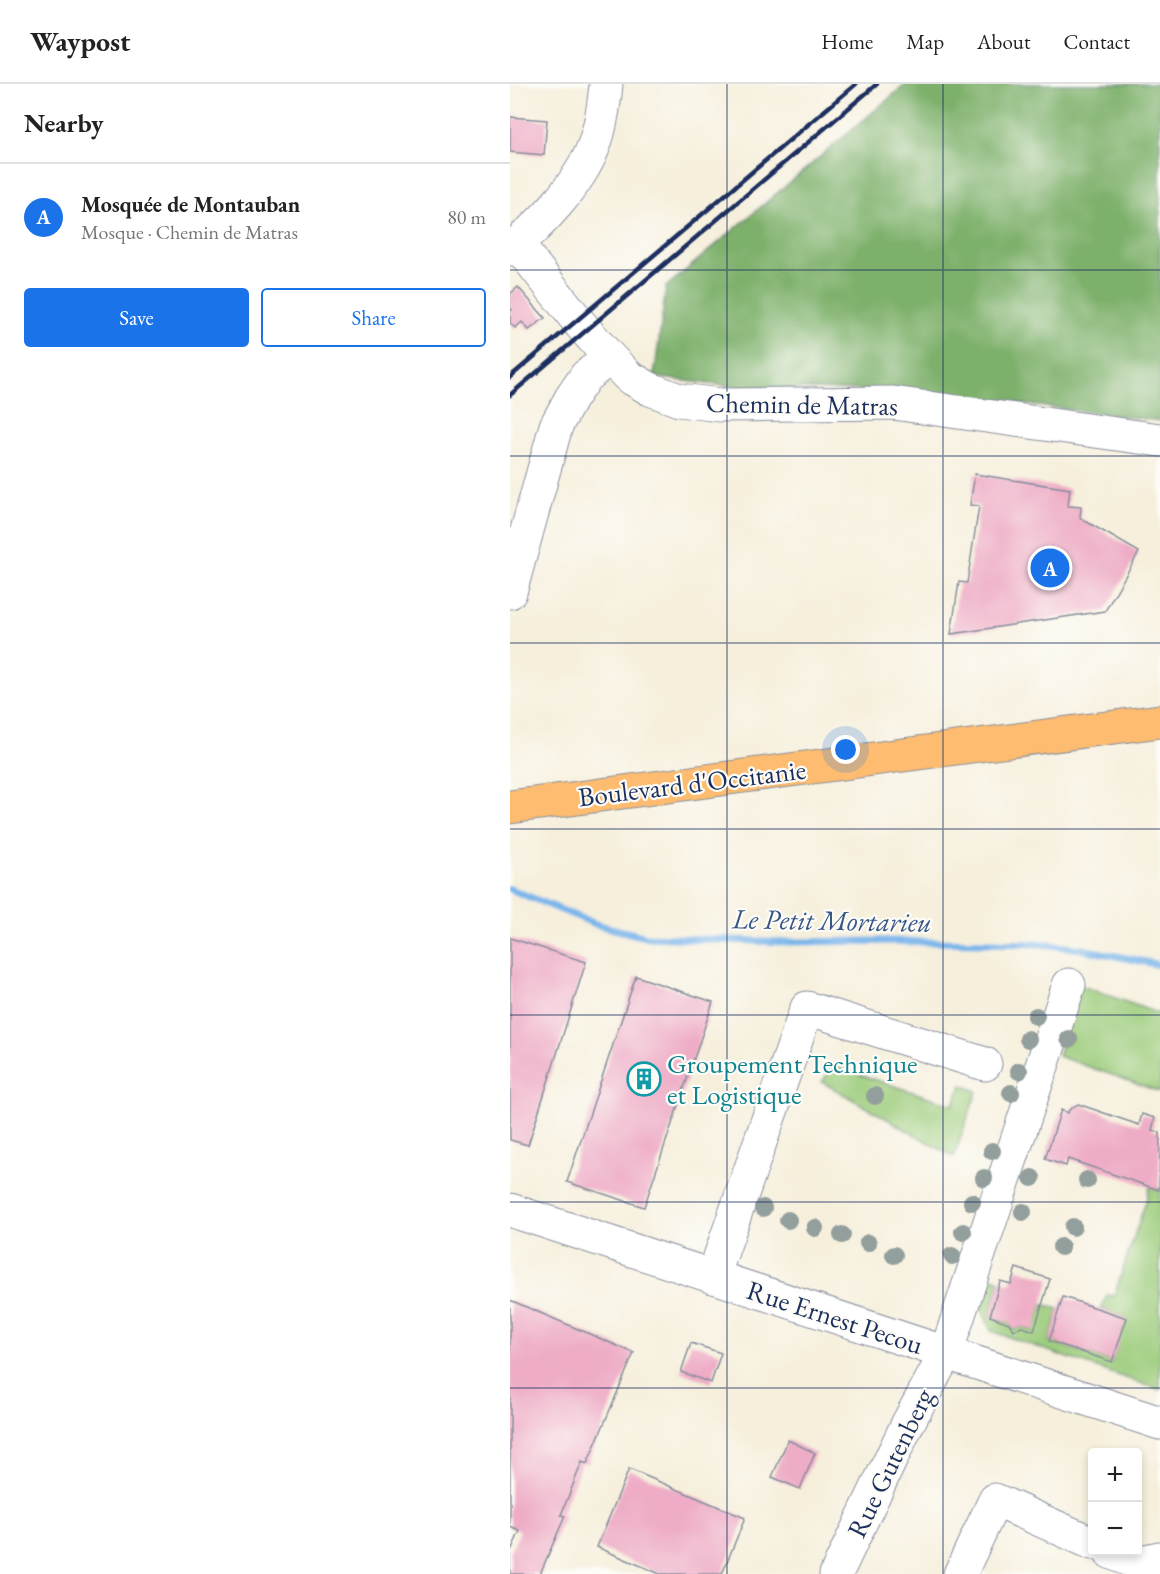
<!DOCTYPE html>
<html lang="en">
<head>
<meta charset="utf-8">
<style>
	:root { --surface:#fff; --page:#f2f2f2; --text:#222; --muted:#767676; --line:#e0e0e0; --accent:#1a73e8 }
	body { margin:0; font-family:"EB Garamond",serif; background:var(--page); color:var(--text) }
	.controls { position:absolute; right:18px; bottom:18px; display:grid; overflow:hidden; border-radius:6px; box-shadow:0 3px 9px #0003 }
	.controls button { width:54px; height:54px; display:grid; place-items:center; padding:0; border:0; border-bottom:2px solid var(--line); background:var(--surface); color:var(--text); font:30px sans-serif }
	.you { position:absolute; left:336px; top:666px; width:21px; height:21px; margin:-15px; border:4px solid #fff; border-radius:50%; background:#1a73e8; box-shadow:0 0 0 9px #1a73e833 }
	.badge { display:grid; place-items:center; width:39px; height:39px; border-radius:50%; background:var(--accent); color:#fff; font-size:20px; font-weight:700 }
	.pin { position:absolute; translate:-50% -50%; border:3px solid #fff; box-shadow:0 2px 6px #0006 }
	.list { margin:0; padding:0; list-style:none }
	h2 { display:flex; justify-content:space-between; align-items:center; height:78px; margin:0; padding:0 24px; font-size:26px }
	h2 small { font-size:20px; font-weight:400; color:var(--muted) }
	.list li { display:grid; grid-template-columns:39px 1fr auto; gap:18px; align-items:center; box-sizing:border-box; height:108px; padding:0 24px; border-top:2px solid var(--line) }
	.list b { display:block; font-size:22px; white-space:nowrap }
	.list p { margin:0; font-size:20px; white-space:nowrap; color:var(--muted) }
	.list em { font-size:20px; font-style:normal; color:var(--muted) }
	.actions { display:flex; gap:12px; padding:18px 24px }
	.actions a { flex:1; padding:14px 0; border:2px solid var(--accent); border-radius:6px; text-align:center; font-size:21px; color:var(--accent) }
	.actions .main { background:var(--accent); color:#fff }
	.map { position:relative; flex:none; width:650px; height:1490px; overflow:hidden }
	header { display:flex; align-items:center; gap:36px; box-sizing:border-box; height:84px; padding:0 30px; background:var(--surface); border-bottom:2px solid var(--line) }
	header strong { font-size:28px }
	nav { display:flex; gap:33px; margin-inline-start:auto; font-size:21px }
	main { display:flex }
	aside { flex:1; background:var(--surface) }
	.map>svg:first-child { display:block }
	.green { fill:#9ccc7b; stroke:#5c7e6c; stroke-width:1.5 }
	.forest { fill:#7db06b; stroke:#4c7064; stroke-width:1.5 }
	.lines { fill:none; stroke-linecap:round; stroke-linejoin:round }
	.stream { stroke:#7ab5eb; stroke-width:7 }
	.building { fill:#eeacc6 }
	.minor-casing { stroke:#888f9d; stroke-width:35 }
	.major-casing { stroke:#888f9d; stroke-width:35 }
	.minor { stroke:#fff; stroke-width:33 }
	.major { stroke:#fdbc6f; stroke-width:33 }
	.rail { stroke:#1b2f5e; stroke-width:4.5 }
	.tree { fill:#939f9c }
	.grid { fill:none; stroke:#1b2f5e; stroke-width:1.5; stroke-opacity:0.55 }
	.labels { text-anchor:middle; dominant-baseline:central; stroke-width:4.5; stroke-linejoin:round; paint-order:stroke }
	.street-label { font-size:27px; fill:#1b2f5e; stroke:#fdfcf7 }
	.culture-label { font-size:27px; fill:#0d838f; stroke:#fdfcf7; text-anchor:start }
	.water-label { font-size:28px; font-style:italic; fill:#385788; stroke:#fdfcf7 }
</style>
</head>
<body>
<header>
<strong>Waypost</strong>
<nav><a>Home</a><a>Map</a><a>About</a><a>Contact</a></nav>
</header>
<main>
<aside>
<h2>Nearby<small></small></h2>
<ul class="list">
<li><span class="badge">A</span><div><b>Mosquée de Montauban</b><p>Mosque · Chemin de Matras</p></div><em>80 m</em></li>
</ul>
<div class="actions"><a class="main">Save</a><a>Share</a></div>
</aside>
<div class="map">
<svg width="650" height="1490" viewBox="0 0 650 1490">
	<rect width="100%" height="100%" fill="#fdfcf7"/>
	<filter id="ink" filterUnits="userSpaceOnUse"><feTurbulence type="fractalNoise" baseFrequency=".0167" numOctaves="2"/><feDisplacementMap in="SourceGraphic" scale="12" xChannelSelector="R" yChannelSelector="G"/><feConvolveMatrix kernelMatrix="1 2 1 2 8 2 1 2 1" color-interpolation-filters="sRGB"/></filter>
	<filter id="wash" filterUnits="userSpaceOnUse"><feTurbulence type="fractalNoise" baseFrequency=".008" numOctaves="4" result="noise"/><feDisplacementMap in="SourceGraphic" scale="24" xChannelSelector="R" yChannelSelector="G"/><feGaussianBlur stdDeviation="1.35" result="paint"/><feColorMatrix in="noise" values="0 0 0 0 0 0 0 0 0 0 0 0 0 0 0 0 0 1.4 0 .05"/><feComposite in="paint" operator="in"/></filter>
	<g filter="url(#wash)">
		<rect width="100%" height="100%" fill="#f6efdc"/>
		<g class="green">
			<path d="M 569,901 L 650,930 L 650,1008 L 548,972 Z"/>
			<path d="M 323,982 L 443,1021 L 452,1001 L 467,1007 L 444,1073 L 312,998 Z"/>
			<path d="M 639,1103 L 649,1106 L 650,1105 L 650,1306 L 481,1247 L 466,1214 L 474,1190 L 490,1197 L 480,1232 L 499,1239 L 504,1246 L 512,1243 L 523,1247 L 532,1220 L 549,1225 L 539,1257 L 602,1278 L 616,1234 L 591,1225 L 597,1211 L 604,1212 L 637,1114 Z"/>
		</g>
		<path class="forest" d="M 396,0 L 650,0 L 650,337 L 406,307 L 232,304 L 144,293 L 156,203 Z"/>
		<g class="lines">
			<path class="stream" d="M 0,805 L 88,841 L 136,853 L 273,858 L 371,857 L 531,860 L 572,865 L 650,881"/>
		</g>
		<g id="blocks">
			<g class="building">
				<path d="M 0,33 L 37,36 L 34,71 L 0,68 Z"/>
				<path d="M 8,203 L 35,234 L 19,246 L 12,238 L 5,244 L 0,239 L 0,228 L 2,226 L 0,223 L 0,210 Z"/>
				<path d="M 465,390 L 560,405 L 558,422 L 571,423 L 570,434 L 629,468 L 595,527 L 441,550 L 449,498 L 457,499 L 469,422 L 460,421 Z"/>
				<path d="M 0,854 L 76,878 L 18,1061 L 0,1056 Z"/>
				<path d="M 126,892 L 203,918 L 134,1123 L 57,1098 Z"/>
				<path d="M 568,1020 L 629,1041 L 632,1030 L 645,1034 L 642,1046 L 650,1048 L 649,1106 L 558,1075 L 556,1082 L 535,1075 L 551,1026 L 558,1029 L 559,1026 Z"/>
				<path d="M 506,1184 L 540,1195 L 524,1247 L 512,1243 L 504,1246 L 499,1239 L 480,1232 L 490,1197 L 501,1200 Z"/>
				<path d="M 553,1213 L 617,1234 L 602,1278 L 539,1257 Z"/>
				<path d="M 0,1216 L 124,1269 L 77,1380 L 72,1378 L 51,1431 L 55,1432 L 30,1490 L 0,1490 L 0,1469 L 10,1447 L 0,1443 Z"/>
				<path d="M 181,1259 L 211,1269 L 201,1299 L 171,1288 Z"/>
				<path d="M 278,1356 L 305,1369 L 290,1405 L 262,1393 Z"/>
				<path d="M 119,1385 L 235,1434 L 212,1490 L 150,1490 L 87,1463 Z"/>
			</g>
		</g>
	</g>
	<g filter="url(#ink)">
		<use href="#blocks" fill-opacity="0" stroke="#888f9d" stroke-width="1.5"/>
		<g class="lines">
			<defs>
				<g id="minor">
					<path d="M 7,160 L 71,241 L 100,274 L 119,293 L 140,305 L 169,316 L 210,321 L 383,319 L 650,356"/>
					<path d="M 0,165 C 30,142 69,100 83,64 C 91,44 94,22 96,0"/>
					<path d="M 0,508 L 46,342 L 61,314 L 76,292 L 100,274"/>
					<path d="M 0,1126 L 650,1339"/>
					<path d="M 203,1193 L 297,924 L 475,980"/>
					<path d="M 600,1468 L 626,1479 L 650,1474"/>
					<path d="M 326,1490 L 398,1339 L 436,1269 L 559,901"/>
					<path d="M 450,1490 L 485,1416 L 582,1459"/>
				</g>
				<path id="major" d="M 0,723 L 650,637"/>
			</defs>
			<use href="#minor" class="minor-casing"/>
			<use href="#major" class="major-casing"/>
			<use href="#minor" class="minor"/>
			<use href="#major" class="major"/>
			<g class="rail">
				<path d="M 0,293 L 346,0"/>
				<path d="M 0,311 L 367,0"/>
			</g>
		</g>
		<g class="tree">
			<circle cx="526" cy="932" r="9"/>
			<circle cx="518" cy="955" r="9"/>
			<circle cx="559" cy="955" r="9"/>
			<circle cx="509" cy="987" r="9"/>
			<circle cx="501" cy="1009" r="9"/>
			<circle cx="365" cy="1012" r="9"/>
			<circle cx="482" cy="1067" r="9"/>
			<circle cx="474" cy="1094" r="9"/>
			<circle cx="522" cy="1094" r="9"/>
			<circle cx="577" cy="1096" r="9"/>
			<circle cx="462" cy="1118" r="9"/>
			<circle cx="253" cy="1124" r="9"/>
			<circle cx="513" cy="1128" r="9"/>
			<circle cx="278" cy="1136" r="9"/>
			<circle cx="563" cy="1143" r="9"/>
			<circle cx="305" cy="1144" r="9"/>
			<circle cx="453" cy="1148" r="9"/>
			<circle cx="332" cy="1151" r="9"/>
			<circle cx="358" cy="1159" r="9"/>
			<circle cx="551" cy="1163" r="9"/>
			<circle cx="384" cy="1171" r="9"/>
			<circle cx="442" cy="1172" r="9"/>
		</g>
	</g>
	<path class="grid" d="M 217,0 L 217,1490M 433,0 L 433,1490M 0,186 L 650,186M 0,372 L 650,372M 0,559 L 650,559M 0,745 L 650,745M 0,931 L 650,931M 0,1118 L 650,1118M 0,1304 L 650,1304"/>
	<defs>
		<symbol id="building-ring" viewBox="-11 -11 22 22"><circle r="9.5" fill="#fdfcf7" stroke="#0f9aa8" stroke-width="1.5"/><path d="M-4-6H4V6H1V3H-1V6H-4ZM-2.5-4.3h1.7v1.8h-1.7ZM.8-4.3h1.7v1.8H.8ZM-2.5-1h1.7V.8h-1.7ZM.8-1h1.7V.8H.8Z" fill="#0f9aa8"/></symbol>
	</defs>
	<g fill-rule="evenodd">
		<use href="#building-ring" x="115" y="976" width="38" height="38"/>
	</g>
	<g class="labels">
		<g class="street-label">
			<text transform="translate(292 320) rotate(1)">Chemin de Matras</text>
			<text transform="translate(182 699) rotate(-7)">Boulevard d'Occitanie</text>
			<text transform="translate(325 1233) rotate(18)">Rue Ernest Pecou</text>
			<text transform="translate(380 1379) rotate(-64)">Rue Gutenberg</text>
		</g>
		<g class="culture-label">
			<text x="157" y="979">Groupement Technique<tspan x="157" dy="31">et Logistique</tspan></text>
		</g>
		<g class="water-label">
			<text transform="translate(322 836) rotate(1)">Le Petit Mortarieu</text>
		</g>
	</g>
</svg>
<div class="controls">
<button>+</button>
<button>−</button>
</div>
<div class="you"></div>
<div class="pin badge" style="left:540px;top:484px">A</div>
</div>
</main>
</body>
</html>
